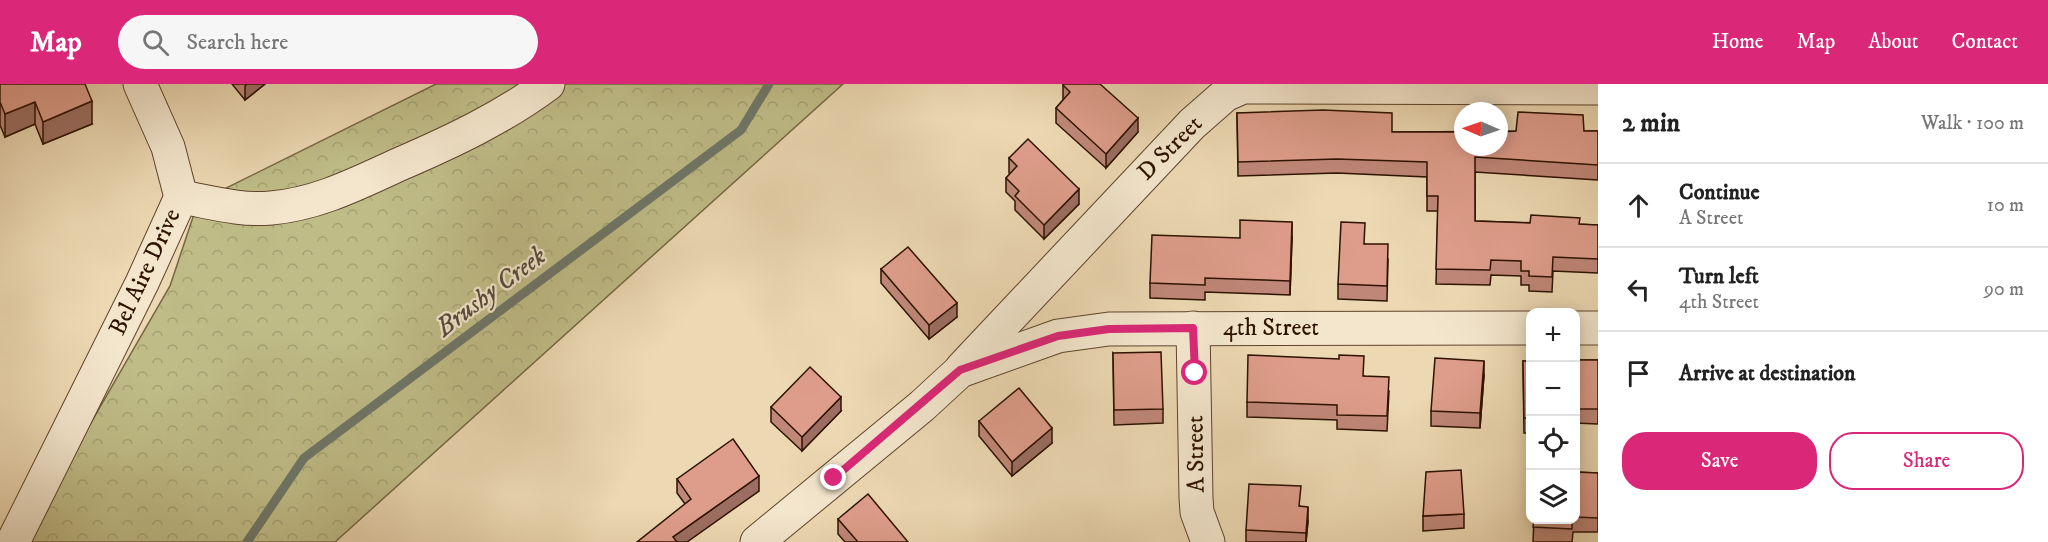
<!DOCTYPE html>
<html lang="en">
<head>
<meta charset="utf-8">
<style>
	:root { --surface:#fff; --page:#f6f6f6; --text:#222; --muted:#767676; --line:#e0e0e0; --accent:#db2777 }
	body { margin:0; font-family:"IM FELL DW Pica",serif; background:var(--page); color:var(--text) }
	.controls { position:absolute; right:18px; bottom:18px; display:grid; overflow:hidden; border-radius:12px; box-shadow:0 3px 15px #0003 }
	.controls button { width:54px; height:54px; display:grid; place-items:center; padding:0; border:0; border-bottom:2px solid var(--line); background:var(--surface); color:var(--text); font:30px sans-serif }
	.compass { position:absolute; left:1454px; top:18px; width:54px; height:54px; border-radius:50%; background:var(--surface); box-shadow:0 3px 15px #0003; rotate:272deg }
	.stop { position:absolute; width:18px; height:18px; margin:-14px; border:4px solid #db2777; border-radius:50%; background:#fff }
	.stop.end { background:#db2777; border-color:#fff; box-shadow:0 2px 6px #0008 }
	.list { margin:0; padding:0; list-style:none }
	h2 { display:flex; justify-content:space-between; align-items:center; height:78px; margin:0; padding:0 24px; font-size:26px }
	h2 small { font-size:20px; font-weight:400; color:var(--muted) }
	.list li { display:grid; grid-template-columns:39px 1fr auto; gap:18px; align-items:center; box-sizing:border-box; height:84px; padding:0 24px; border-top:2px solid var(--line) }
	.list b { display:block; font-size:22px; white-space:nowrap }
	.list p { margin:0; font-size:20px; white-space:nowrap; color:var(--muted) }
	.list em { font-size:20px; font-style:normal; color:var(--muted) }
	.actions { display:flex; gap:12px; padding:18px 24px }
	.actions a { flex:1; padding:14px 0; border:2px solid var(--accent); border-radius:24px; text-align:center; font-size:21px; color:var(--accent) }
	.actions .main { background:var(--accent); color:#fff }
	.icon { flex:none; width:33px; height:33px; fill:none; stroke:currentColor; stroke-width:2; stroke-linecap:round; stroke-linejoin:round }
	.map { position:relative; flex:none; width:1598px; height:458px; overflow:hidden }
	header { display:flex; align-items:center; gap:36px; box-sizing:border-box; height:84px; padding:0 30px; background:var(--accent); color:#fff }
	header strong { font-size:28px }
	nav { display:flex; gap:33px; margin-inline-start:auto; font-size:21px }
	.search { width:420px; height:54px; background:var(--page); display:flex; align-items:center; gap:15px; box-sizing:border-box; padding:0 21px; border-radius:33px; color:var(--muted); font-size:22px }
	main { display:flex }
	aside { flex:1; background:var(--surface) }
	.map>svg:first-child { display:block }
	.forest { fill:url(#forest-crowns); stroke:#766744; stroke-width:1.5 }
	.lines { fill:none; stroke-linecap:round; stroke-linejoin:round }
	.stream { stroke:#6e7668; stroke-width:9 }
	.minor-casing { stroke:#5e442c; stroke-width:35 }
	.minor { stroke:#f3e6cd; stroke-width:33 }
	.wall { fill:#bf8778; stroke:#2e1200; stroke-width:1.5 }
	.shaded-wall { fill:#9b6e61; stroke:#2e1200; stroke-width:1.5 }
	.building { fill:#de9d8b; stroke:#2e1200; stroke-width:1.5 }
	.route { stroke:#db2777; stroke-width:8 }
	.labels { text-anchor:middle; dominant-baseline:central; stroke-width:4.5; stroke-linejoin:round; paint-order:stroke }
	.street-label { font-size:24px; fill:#2e1200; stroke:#f3e6cd }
	.water-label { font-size:26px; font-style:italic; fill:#534c3d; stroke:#f3e6cd }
</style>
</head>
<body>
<header>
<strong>Map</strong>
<div class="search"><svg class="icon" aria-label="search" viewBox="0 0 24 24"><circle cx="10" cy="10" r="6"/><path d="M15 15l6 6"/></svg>Search here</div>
<nav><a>Home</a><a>Map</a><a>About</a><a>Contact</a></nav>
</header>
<main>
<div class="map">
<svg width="1598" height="458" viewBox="0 0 1598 458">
	<defs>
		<pattern id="forest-crowns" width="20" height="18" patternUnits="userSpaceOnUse" patternTransform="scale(1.5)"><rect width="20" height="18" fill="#bfbc87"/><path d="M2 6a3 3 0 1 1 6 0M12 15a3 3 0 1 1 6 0" fill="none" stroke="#a4a173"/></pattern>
	</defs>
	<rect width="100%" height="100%" fill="#ecd8b2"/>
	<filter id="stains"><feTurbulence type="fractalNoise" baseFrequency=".00333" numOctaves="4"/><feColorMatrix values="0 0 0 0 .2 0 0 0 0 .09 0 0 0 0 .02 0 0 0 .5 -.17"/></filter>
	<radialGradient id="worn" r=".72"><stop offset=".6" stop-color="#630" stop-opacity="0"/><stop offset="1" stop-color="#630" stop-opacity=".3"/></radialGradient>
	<path class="forest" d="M 436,0 L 843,0 L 335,458 L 22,458 L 170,202 L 198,118 Z"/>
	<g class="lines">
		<path class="stream" d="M 247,458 L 304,374 L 741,46 L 769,0"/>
		<defs>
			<g id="minor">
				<path d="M 140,0 L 168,63 L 181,113"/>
				<path d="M 181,113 C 210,118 241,127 271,124 C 318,120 358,99 400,80 C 451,58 504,33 548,0"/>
				<path d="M 1193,244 L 1196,414 L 1197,428 L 1208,458"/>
				<path d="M 1576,244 L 1598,244"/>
				<path d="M 962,284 L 1192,40 L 1225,11 L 1243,3 L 1598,4"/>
				<path d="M 13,458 L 142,199 L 181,113"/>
				<path d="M 757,458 L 922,322 L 960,287 L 1058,252 L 1109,245 L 1530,244"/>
			</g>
		</defs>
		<use href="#minor" class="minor-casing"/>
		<use href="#minor" class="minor"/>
	</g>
	<g class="wall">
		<path d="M 0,0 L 92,40 L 43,60 L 35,40 L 5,53 L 0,41 Z"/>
		<path d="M 232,0 L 265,0 L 245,16 Z"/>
		<path d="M 1063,1 L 1138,48 L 1106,84 L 1056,39 L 1056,24 L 1063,16 Z"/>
		<path d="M 1237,29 L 1392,48 L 1598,47 L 1598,96 L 1475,88 L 1475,137 L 1598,141 L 1598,189 L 1553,187 L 1552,208 L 1529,207 L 1529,201 L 1521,201 L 1521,192 L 1491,191 L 1490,201 L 1436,200 L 1438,127 L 1427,127 L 1427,93 L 1337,89 L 1238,92 Z"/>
		<path d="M 1009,74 L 1079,120 L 1044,155 L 1015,126 L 1015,117 L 1006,108 L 1006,94 L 1010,90 L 1009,89 Z"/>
		<path d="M 1292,153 L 1290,211 L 1205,208 L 1205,216 L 1150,214 L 1150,199 L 1240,154 Z"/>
		<path d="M 1365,160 L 1388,175 L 1387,217 L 1338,215 L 1338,200 Z"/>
		<path d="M 881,185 L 957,233 L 929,255 L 881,199 Z"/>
		<path d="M 1113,269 L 1163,325 L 1163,339 L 1114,341 Z"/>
		<path d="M 1575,276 L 1598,276 L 1598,340 L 1575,339 Z"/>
		<path d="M 1523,277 L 1530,277 L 1530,349 L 1524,349 Z"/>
		<path d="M 1484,291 L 1480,344 L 1431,342 L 1431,327 Z"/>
		<path d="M 1364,292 L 1389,307 L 1387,347 L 1337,345 L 1337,336 L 1247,333 L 1247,318 Z"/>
		<path d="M 771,323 L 841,327 L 802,367 L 771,338 Z"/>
		<path d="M 979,337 L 1052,359 L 1012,392 L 979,352 Z"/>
		<path d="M 1575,388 L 1598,389 L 1598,448 L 1573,448 L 1572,458 L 1533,458 L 1534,435 L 1575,435 Z"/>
		<path d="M 677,395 L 759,407 L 685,420 L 677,409 Z"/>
		<path d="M 1300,422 L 1308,437 L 1306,458 L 1246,458 L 1246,446 Z"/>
		<path d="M 1464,430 L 1464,444 L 1423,447 L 1423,432 Z"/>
		<path d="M 838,435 L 908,458 L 845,458 L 838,450 Z"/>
	</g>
	<g class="shaded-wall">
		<path d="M 247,0 L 265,0 L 245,16 L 245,2 Z"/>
		<path d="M 92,17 L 92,40 L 43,60 L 43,38 Z"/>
		<path d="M 35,18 L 35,40 L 5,53 L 5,30 Z"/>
		<path d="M 1138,34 L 1138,48 L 1106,84 L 1106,70 Z"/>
		<path d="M 1079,105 L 1079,120 L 1044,155 L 1044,141 Z"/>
		<path d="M 1292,138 L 1292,153 L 1290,211 L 1290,197 Z"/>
		<path d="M 957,219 L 957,233 L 929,255 L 929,241 Z"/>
		<path d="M 1484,277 L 1484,291 L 1480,344 L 1480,329 Z"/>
		<path d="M 841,313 L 841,327 L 802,367 L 802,353 Z"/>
		<path d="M 1052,344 L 1052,359 L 1012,392 L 1012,378 Z"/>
		<path d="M 759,392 L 759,407 L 687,458 L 673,458 L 673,453 Z"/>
		<path d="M 1308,423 L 1308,437 L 1306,458 L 1306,449 Z"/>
	</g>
	<g class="building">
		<path d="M 0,0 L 85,0 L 92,17 L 43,38 L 35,18 L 5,30 L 0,18 Z"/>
		<path d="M 1064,0 L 1100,0 L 1138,34 L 1106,70 L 1056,24 L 1070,8 L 1063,1 Z"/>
		<path d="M 1323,26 L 1392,29 L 1392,48 L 1463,48 L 1463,63 L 1499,63 L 1499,48 L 1516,47 L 1518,28 L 1583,31 L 1584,47 L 1598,47 L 1598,81 L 1475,73 L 1475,137 L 1530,139 L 1531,131 L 1580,134 L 1579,140 L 1598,141 L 1598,175 L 1553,173 L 1552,193 L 1529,192 L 1529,187 L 1521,187 L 1521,177 L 1491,176 L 1490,186 L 1436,185 L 1438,112 L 1427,112 L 1427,78 L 1337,75 L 1238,78 L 1237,29 Z"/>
		<path d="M 1028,55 L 1079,105 L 1044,141 L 1015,112 L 1019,107 L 1006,94 L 1017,82 L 1009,74 Z"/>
		<path d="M 1240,136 L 1292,138 L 1290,197 L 1205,194 L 1205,201 L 1150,199 L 1152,151 L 1240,154 Z"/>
		<path d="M 1341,138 L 1365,139 L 1364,160 L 1388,160 L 1387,202 L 1338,200 Z"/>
		<path d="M 908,163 L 957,219 L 929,241 L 881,185 Z"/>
		<path d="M 1161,268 L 1163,325 L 1114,326 L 1113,269 Z"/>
		<path d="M 1248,271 L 1339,275 L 1339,271 L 1364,272 L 1363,292 L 1389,293 L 1387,332 L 1337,331 L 1337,321 L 1247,318 Z"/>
		<path d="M 1435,274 L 1484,277 L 1480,329 L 1431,327 Z"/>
		<rect x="1575" y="276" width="23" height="49"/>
		<path d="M 1523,277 L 1530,277 L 1530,334 L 1524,334 Z"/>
		<path d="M 810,283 L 841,313 L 802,353 L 771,323 Z"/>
		<path d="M 1019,304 L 1052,344 L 1012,378 L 979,337 Z"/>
		<path d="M 733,355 L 759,392 L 673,453 L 677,458 L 637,458 L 691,415 L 677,395 Z"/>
		<path d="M 1461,386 L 1464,430 L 1423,432 L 1426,388 Z"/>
		<path d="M 1575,388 L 1598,389 L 1598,434 L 1575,433 Z"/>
		<path d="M 1249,400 L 1301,402 L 1299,422 L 1308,423 L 1306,449 L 1246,446 Z"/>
		<path d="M 868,410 L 908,458 L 858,458 L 838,435 Z"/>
		<path d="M 1534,435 L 1572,435 L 1572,445 L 1533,443 Z"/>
	</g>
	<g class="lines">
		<path class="route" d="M 834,394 L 960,286 L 1058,252 L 1109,245 L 1193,244 L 1195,289"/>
	</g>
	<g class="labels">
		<g class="street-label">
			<text transform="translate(1170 64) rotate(-45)">D Street</text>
			<text transform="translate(145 188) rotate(-65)">Bel Aire Drive</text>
			<text x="1271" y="244">4th Street</text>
			<text transform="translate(1196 370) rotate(-91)">A Street</text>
		</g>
		<g class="water-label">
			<text transform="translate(491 208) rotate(-37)">Brushy Creek</text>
		</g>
	</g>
	<rect width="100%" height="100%" filter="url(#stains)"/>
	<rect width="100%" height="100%" fill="url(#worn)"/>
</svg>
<div class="controls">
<button>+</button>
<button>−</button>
<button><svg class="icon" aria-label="locate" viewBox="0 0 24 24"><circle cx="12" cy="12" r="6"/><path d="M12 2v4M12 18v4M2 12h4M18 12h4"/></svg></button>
<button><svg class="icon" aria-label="layers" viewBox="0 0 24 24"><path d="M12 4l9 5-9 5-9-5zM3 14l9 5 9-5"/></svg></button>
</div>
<svg class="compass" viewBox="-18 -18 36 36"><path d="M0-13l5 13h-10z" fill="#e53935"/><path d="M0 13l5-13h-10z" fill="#767676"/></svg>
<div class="stop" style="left:1195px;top:289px"></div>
<div class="stop end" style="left:834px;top:394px"></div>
</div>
<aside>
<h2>2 min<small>Walk · 100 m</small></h2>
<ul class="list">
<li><svg class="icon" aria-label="ahead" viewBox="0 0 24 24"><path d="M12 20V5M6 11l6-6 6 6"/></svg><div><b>Continue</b><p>A Street</p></div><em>10 m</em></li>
<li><svg class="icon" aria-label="left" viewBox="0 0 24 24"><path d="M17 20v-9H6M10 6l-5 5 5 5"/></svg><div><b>Turn left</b><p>4th Street</p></div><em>90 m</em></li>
<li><svg class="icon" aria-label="arrive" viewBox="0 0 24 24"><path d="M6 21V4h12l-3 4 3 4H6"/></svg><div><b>Arrive at destination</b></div></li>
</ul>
<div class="actions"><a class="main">Save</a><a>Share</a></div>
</aside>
</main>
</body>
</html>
